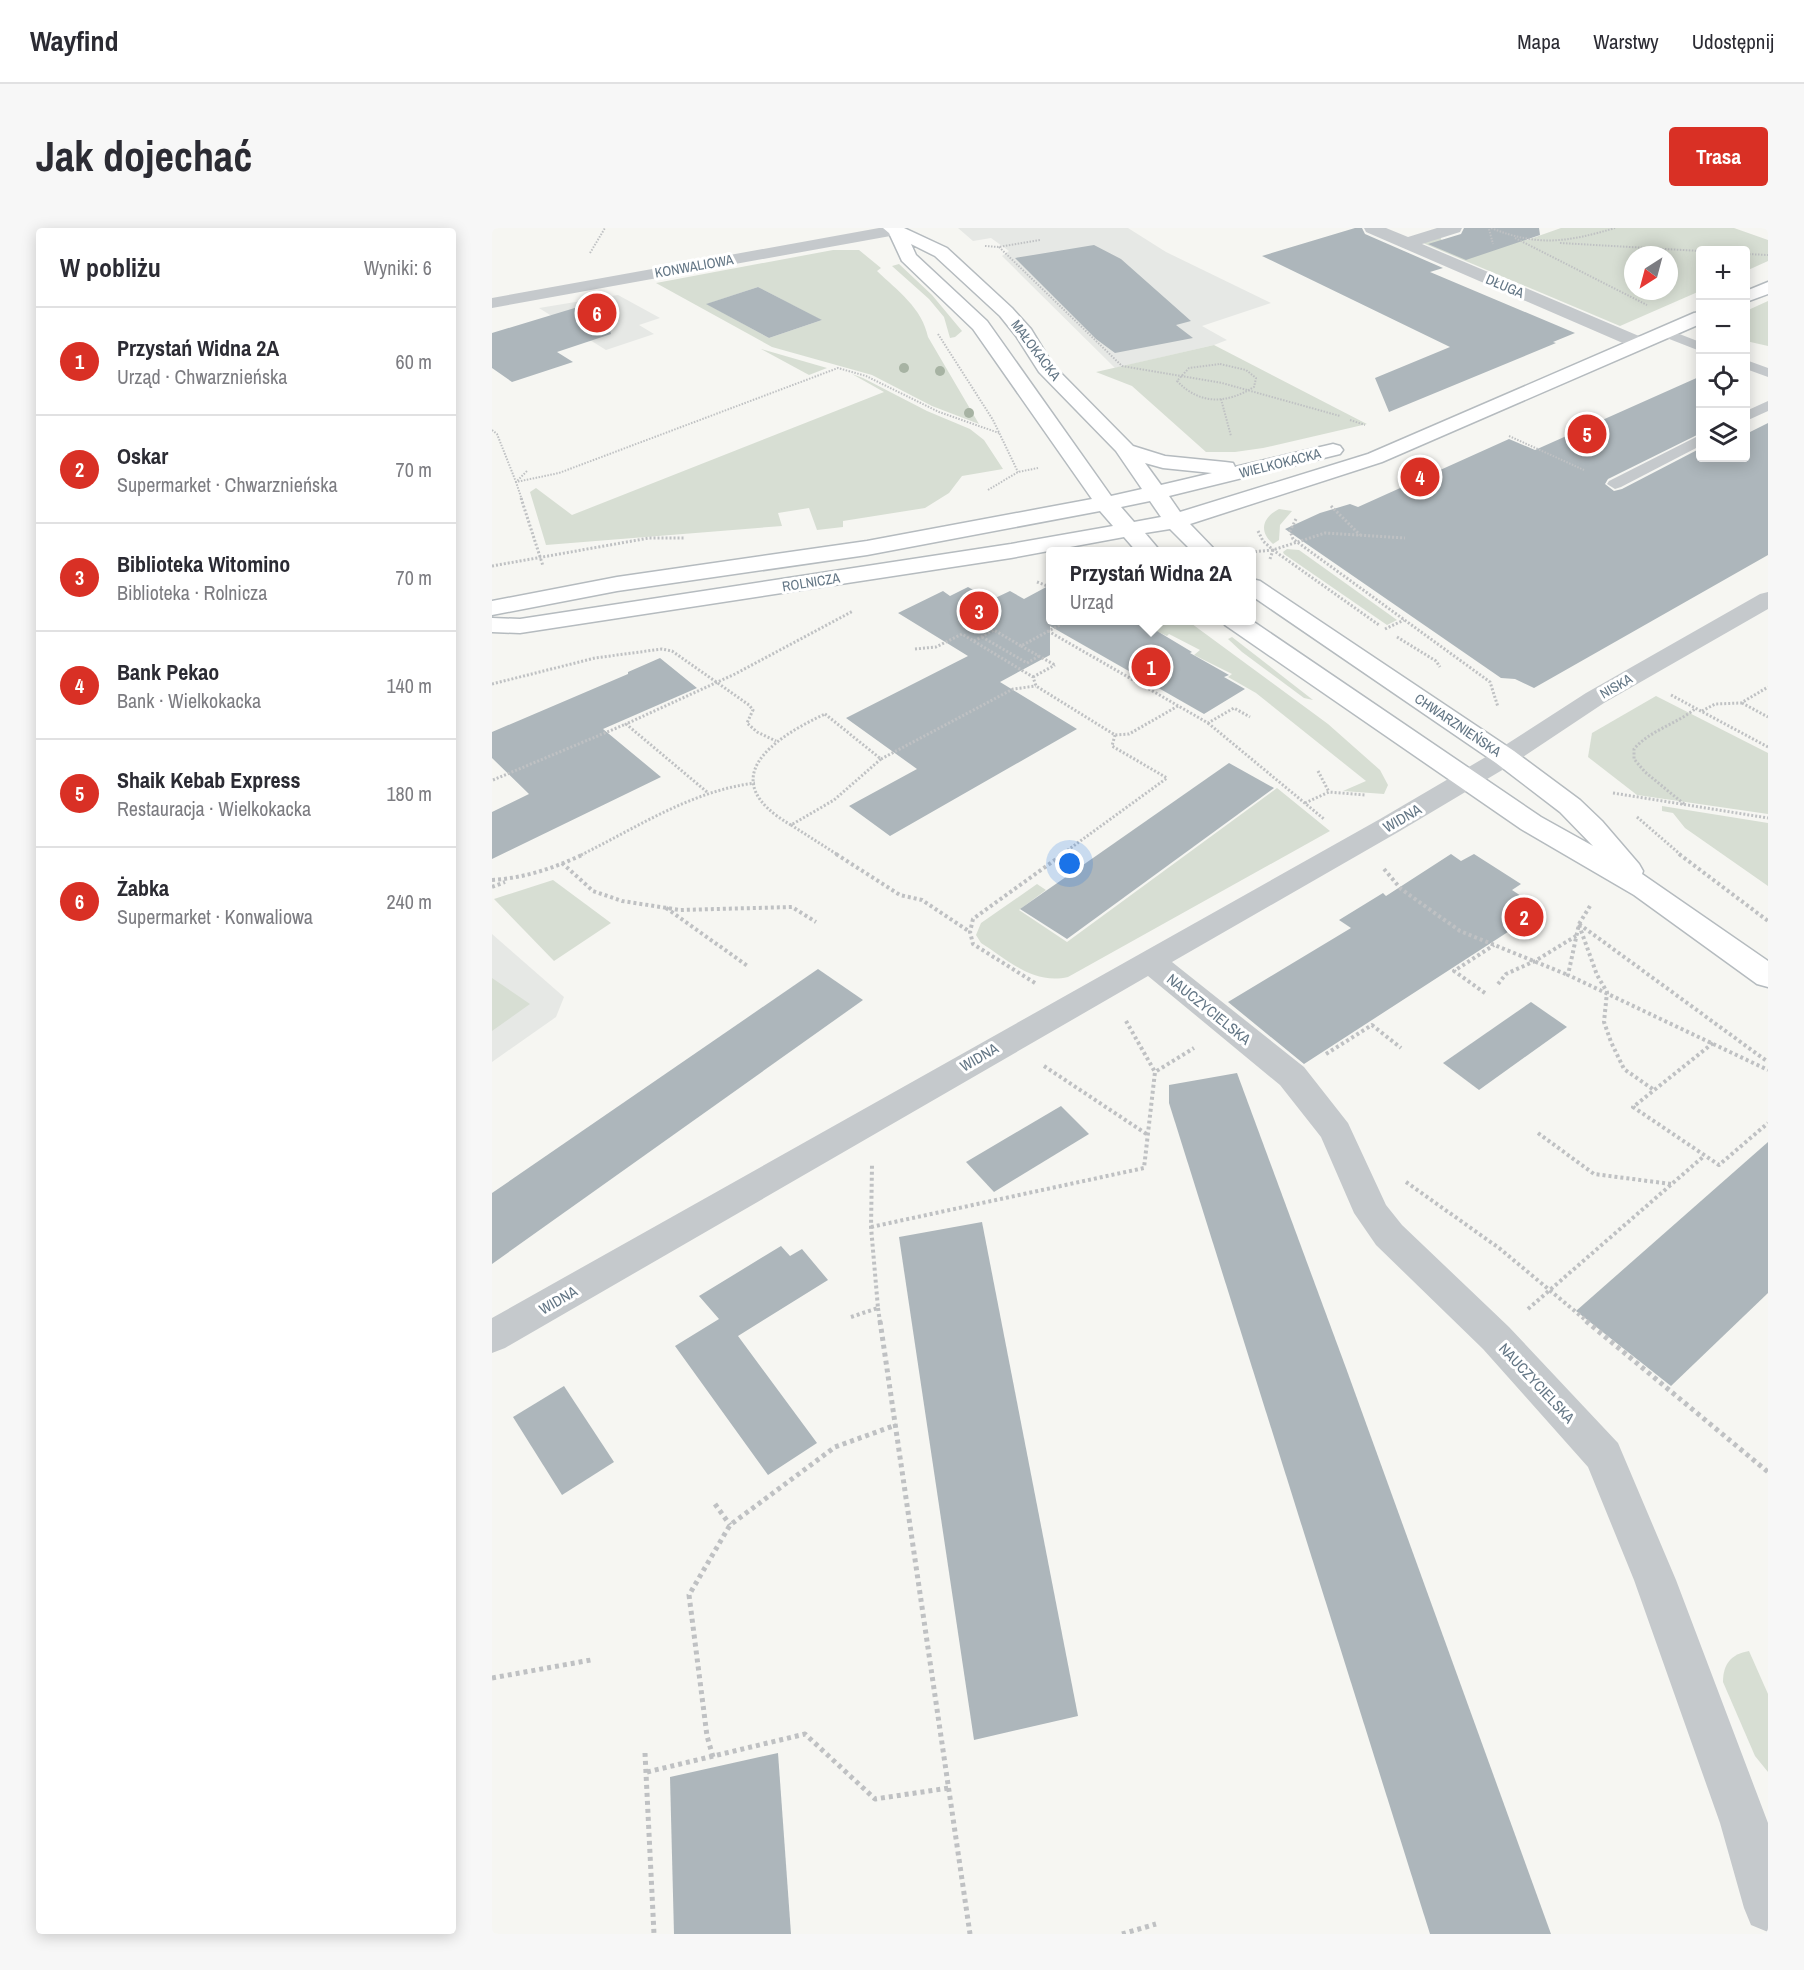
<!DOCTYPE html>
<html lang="pl">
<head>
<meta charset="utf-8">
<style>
	:root { --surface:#fff; --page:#f7f7f7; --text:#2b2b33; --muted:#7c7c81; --line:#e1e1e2; --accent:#d93025 }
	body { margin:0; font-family:"Archivo Narrow",sans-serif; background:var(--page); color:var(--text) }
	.controls { position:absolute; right:18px; top:18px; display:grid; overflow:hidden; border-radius:6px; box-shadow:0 3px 15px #0003 }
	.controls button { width:54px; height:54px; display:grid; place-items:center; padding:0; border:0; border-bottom:2px solid var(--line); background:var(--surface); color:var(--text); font:30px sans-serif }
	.compass { position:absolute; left:1132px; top:18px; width:54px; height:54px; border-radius:50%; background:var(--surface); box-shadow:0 3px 15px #0003; rotate:216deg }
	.you { position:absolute; left:578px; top:636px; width:21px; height:21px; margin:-15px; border:4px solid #fff; border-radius:50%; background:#1a73e8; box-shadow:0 0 0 9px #1a73e833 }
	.badge { display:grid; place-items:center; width:39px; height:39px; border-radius:50%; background:var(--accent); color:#fff; font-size:20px; font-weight:700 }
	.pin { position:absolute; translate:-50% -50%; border:3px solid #fff; box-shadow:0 2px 6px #0006 }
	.popup { position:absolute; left:554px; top:319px; width:210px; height:78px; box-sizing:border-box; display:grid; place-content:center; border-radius:6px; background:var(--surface); filter:drop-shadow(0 2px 4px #0005); font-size:20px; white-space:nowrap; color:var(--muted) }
	.popup b { font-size:22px; color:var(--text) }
	.popup::after { content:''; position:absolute; left:50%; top:100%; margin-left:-12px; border:12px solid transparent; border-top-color:var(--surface) }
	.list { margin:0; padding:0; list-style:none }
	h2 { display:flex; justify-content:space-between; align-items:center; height:78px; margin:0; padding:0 24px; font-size:26px }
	h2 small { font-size:20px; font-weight:400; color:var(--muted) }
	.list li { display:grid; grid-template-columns:39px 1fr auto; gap:18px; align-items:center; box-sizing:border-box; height:108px; padding:0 24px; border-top:2px solid var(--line) }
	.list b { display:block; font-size:22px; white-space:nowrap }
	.list p { margin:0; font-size:20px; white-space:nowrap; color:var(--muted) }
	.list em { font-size:20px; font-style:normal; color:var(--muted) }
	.icon { flex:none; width:33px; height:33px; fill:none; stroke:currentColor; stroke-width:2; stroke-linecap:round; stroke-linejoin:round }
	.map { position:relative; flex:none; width:1276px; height:1706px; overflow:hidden; border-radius:6px }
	header { display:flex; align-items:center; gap:36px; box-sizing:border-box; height:84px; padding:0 30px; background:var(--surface); border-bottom:2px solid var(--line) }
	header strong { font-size:28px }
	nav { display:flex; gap:33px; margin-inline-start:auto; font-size:21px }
	.intro { display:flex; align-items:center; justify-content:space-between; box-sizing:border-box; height:144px; padding:0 36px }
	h1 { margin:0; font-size:42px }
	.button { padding:15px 27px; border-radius:6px; background:var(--accent); color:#fff; font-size:21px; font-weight:700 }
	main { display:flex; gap:36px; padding:0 36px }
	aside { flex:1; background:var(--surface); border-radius:6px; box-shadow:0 3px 15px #0003 }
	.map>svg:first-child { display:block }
	.built { fill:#e6e8e5 }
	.green { fill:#d7ded3; fill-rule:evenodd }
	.building { fill:#adb6bb }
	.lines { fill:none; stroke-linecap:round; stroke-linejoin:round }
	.secondary-casing { stroke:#b5bbbf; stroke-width:3 }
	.path-far3 { stroke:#bfc1c3; stroke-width:2; stroke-dasharray:1.5 1.5; stroke-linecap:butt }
	.path-far2 { stroke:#bfc1c3; stroke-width:3; stroke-dasharray:2 2; stroke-linecap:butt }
	.path-far1 { stroke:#bfc1c3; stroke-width:4; stroke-dasharray:3 3; stroke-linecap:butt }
	.path { stroke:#bfc1c3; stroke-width:5; stroke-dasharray:4 4; stroke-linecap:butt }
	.lane { fill:#c5c9cc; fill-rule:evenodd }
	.street { fill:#c5c9cc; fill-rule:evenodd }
	.secondary { fill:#fff; fill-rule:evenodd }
	.tree { fill:#a7b3a3 }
	.labels { text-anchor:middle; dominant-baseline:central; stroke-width:6; stroke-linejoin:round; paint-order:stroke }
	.far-street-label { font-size:14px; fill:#637685; stroke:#fff }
	.street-label { font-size:15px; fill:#637685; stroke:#fff }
</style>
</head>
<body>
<header>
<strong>Wayfind</strong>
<nav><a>Mapa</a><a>Warstwy</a><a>Udostępnij</a></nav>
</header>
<div class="intro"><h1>Jak dojechać</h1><a class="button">Trasa</a></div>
<main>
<aside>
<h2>W pobliżu<small>Wyniki: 6</small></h2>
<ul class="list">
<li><span class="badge">1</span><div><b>Przystań Widna 2A</b><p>Urząd · Chwarznieńska</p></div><em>60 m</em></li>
<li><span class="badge">2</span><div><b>Oskar</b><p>Supermarket · Chwarznieńska</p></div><em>70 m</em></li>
<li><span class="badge">3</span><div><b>Biblioteka Witomino</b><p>Biblioteka · Rolnicza</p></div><em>70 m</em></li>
<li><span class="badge">4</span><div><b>Bank Pekao</b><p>Bank · Wielkokacka</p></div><em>140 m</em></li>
<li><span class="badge">5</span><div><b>Shaik Kebab Express</b><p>Restauracja · Wielkokacka</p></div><em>180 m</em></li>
<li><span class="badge">6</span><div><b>Żabka</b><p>Supermarket · Konwaliowa</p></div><em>240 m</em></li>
</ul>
</aside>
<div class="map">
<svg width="1276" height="1706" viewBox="0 0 1276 1706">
	<rect width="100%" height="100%" fill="#f6f6f2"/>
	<g class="built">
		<path d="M 466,0 L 636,0 L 674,24 L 779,75 L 710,98 L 735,112 L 722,117 L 623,140 L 510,28 L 517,23 L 499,10 L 481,13 Z"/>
		<path d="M 126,67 L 168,90 L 147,97 L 162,106 L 114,122 L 47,80 Z"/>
		<path d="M 0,706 L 72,769 L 64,789 L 0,834 Z"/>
	</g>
	<g class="green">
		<path d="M 1004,0 L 1035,12 L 1069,0 L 1242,0 L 1276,12 L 1276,33 L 1254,43 L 1254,22 L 1208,22 L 1208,63 L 1128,98 L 931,15 L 948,8 L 952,18 ZM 1141,27 L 1177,27 L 1177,63 L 1141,63 Z"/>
		<path d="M 341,22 L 367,22 L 389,40 L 385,43 C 406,63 430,80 436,109 L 487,196 L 440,178 L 380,147 L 280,119 L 164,55 ZM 266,59 L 329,92 L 330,92 L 277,110 L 215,76 Z"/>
		<path d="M 407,36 L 440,67 L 470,103 L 463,109 L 458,110 L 452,89 L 437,71 L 400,38 Z"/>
		<path d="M 1276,73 L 1276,118 L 1254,113 L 1254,83 Z"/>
		<path d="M 722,117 L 869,193 L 875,196 L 771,220 L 743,224 L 714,224 L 640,158 L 604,144 Z"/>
		<path d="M 269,121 L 335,140 L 317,147 Z"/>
		<path d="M 360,146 L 371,150 L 435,183 L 478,201 L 492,212 L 511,241 L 470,248 L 457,265 L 433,280 L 351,293 L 351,299 L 325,302 L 317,280 L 286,285 L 290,298 L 54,317 L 38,264 L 44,260 L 80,287 L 392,164 Z"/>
		<path d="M 787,281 L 800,283 L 788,297 L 787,312 L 781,316 C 766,303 771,289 787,281 Z"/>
		<path d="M 795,321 L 807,322 L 905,392 L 895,397 L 792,326 L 791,324 Z"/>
		<path d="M 634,393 L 696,393 L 836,496 L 888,542 L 896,557 L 892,566 L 851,563 L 874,553 L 764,465 L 736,449 L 740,446 L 702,427 L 708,422 L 677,406 L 675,408 L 645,394 L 640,396 Z"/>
		<path d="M 740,409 L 821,472 L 812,470 L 750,424 L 736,411 Z"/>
		<path d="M 1164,468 L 1276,525 L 1276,586 L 1145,567 L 1096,529 L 1100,505 Z"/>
		<path d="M 785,560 L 838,603 L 576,749 C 541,757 516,732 489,715 L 484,707 L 489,695 L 545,656 L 554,662 L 527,682 L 575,714 Z"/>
		<path d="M 1170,578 L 1276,595 L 1276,658 L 1193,600 L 1181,585 L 1170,583 Z"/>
		<path d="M 61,652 L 119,695 L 62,733 L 2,671 Z"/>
		<path d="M 0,750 L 38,776 L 0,803 Z"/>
		<path d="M 1257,1423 L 1276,1466 L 1276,1544 L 1263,1528 L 1231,1454 C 1231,1436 1239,1426 1257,1423 Z"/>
	</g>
	<g class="building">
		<path d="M 863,0 L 870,0 L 873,6 L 951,40 L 938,44 L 1083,105 L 1061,114 L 1064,115 L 897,184 L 883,150 L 958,119 L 770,28 Z"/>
		<path d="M 972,0 L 1047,0 L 1048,7 L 974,32 L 936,16 L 969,6 Z"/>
		<path d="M 602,17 L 629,31 L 699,93 L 684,97 L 701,110 L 623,125 L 604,111 L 523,30 Z"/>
		<path d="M 266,59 L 330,92 L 277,110 L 214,76 Z"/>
		<path d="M 109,72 L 119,106 L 65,124 L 81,134 L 20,154 L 0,140 L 0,105 Z"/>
		<path d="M 1209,148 L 1209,205 L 1116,251 L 1113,256 L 1122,263 L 1130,261 L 1209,220 L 1209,230 L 1254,230 L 1254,206 L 1276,195 L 1276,327 L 1042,460 L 1023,451 L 1009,450 L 793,301 L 828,285 L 858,276 L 866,279 L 1017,211 L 1043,222 Z"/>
		<path d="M 558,357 L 558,393 L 633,393 L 640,397 L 645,395 L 657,402 L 660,400 L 700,424 L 698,425 L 737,447 L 732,449 L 753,461 L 712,486 L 558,398 L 558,427 L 508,454 L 585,501 L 398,608 L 357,578 L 425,541 L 354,490 L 476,428 L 406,385 L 451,363 L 458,368 L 476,359 L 499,372 L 518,363 L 532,371 Z"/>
		<path d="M 168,430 L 205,460 L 111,501 L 169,549 L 0,631 L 0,584 L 37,566 L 0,530 L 0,504 L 136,446 L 136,444 Z"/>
		<path d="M 737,535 L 782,560 L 575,711 L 528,681 Z"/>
		<path d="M 959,626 L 969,633 L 982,626 L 1029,656 L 1020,662 L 1050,682 L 812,836 L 736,774 L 859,700 L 847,692 L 891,665 L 894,668 Z"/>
		<path d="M 326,741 L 371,772 L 0,1036 L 0,965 Z"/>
		<path d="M 1039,774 L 1075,799 L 987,862 L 951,835 Z"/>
		<path d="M 745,845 L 854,1140 L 1059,1706 L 938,1706 L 677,875 L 677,857 Z"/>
		<path d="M 569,878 L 597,906 L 502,964 L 474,934 Z"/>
		<path d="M 1276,914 L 1276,1065 L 1179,1158 L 1084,1083 Z"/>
		<path d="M 490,994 L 586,1488 L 482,1512 L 407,1009 Z"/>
		<path d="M 289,1018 L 298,1028 L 310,1021 L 336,1052 L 246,1108 L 325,1215 L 276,1247 L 183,1118 L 227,1091 L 207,1068 Z"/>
		<path d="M 72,1158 L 122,1234 L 70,1267 L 21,1189 Z"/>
		<path d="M 286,1525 L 299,1706 L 182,1706 L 178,1549 Z"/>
	</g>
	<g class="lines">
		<defs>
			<g id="secondary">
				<path d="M 391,0 L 412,0 L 455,20 L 520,80 L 539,101 L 561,137 L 641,218 L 673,228 L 733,234 L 741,235 L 743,239 L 841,216 L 848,218 L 851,222 L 848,226 L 677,268 L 688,284 L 876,226 L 1202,85 L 1208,84 L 1208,96 L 890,234 L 698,296 L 725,324 L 701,324 L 678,301 L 653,305 L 669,324 L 645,324 L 632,309 L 519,330 L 28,405 L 0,404 L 0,390 L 28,391 L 519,316 L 621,298 L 608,283 L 375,327 L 125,363 L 0,387 L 0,373 L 125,349 L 375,313 L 600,271 L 481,101 L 410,33 L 397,5 ZM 419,16 L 443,28 L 508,88 L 524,108 L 547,144 L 624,223 L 650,261 L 619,268 L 495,93 L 424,27 ZM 653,235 L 671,240 L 720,245 L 669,257 ZM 658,273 L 669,289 L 642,294 L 629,279 Z"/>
				<path d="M 1276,54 L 1276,66 L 1254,74 L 1254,63 Z"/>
				<path d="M 760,351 L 768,353 L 1022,523 L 1088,572 L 1110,593 L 1147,636 L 1151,643 L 1150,646 L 1276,733 L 1276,759 L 1265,756 L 1142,667 L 1029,601 L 733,397 L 730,392 L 759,392 L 1049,589 L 1101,618 L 1068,584 L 1004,535 L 760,368 Z"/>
			</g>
		</defs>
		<use href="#secondary" class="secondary-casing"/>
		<g class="path-far3">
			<path d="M 999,0 C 1046,19 1076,14 1123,0"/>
			<path d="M 997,1 L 1001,16"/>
			<path d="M 1023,10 L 1155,77"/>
			<path d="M 1068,15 L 1208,23"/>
			<path d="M 493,18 L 507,19 L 548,12"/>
			<path d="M 507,19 L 630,138 L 730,155 L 848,188"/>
			<path d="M 98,25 L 113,0"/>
			<path d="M 1254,26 L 1276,27"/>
			<path d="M 446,106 L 501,192 L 526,244"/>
			<path d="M 728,136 L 754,142 L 764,150 L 762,159 C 734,176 708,177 685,153 L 697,140 Z"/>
			<path d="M 729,171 L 739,208"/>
			<path d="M 858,192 L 873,197"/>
			<path d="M 0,202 L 5,206 L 24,254 L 35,243"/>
			<path d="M 1017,208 L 1092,242"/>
			<path d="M 496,262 L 526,244 L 546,240"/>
			<path d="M 30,272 L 24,254 L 67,245 L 346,140 L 374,148 L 447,184 L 507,205"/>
		</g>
		<g class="path-far2">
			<path d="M 29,270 L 51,338"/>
			<path d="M 839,278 L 868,307"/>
			<path d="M 804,291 L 798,303 L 801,311 L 998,454 L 1006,479"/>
			<path d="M 766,303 L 771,313 L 781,322 L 887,397"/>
			<path d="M 759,324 L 781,322 L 833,305 L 913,310"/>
			<path d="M 778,331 L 781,322"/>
			<path d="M 0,338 L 157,310 L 192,310"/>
			<path d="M 545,354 L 558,359"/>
			<path d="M 893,401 L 912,392"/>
			<path d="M 556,403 L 716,495 L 742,480 L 758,489"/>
			<path d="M 490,409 L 535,435 L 547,428"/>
			<path d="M 905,409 L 944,433 L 948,439"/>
			<path d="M 482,413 L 502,402 L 529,418 L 577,392"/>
			<path d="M 529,418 L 563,437"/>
			<path d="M 423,421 L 444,419 L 470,406 L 541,449 L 544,458 L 623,507 L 637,506 L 686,478"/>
			<path d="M 541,449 L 563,437"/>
			<path d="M 0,456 L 103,430 L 170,421 L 180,423 L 257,477 L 261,482 L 255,495 L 265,504 L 284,513"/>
			<path d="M 1179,467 L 1276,519"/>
			<path d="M 1250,475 L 1276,489"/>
			<path d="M 1210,483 L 1223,476 L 1249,475 L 1276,459"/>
			<path d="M 333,486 L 389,531 L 342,572 L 299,597 C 221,552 279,511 333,486 Z"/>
			<path d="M 716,495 L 832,591"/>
			<path d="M 389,531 L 521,461 L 544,458"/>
			<path d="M 826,543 L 837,564"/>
			<path d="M 1,552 L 134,496"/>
			<path d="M 215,564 L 134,496 L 243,446 L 361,383"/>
			<path d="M 1121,565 L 1276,590"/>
			<path d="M 813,575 L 837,564 L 873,567"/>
			<path d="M 1192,576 L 1153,544 L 1142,531 L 1142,521 C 1157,503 1184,496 1203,481"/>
			<path d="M 1145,589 L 1189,627"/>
			<path d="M 299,597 L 346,627"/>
			<path d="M 89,627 C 146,599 199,563 263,555"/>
			<path d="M 569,627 L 675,550 L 620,518 L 623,507"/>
		</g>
		<g class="path-far1">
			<path d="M 344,626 L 408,667 L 430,672 L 478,704"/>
			<path d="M 1187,626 L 1276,693"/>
			<path d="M 70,635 L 101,663 L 130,673 L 188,682 L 300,679 L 324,694"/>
			<path d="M 892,641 L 909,661 L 968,703 L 1076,747"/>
			<path d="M 0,652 C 33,650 62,640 92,626"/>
			<path d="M 0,659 L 13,654"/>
			<path d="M 1098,678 L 1087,696 L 1076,747 L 1276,842"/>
			<path d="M 174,680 L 257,739"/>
			<path d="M 1087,696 L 1276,834"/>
			<path d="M 1087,697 L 1105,747 L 1115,764 L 1112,794 L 1119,814 L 1132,841 L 1162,862"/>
			<path d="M 543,755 L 481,716 L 478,704 L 481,691 L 571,626"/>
			<path d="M 1006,756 L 1014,746 L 1043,733 L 1084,708"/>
			<path d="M 993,765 L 962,743 L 1002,717"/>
			<path d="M 634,793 L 663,844"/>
			<path d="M 1221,815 L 1141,879 L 1227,937 L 1276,895"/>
			<path d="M 834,826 L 880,797 L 909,820"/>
			<path d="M 552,838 L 656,907"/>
			<path d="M 1046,905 L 1102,946 L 1179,956"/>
			<path d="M 914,954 L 1007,1020 L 1096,1094"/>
			<path d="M 379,999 L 652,940 L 663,844 L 702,820"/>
			<path d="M 386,1080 L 388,1094"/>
			<path d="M 1036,1081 L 1212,928"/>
			<path d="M 359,1089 L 386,1080 L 379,999 L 380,937"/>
		</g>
		<g class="path">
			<path d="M 388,1093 L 478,1706"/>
			<path d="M 1094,1093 L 1276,1244"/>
			<path d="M 223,1276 L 238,1297"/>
			<path d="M 0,1450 L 99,1432"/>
			<path d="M 153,1525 L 162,1706"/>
			<path d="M 221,1529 L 215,1508 L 197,1367 L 238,1297 L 343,1219 L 404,1197"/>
			<path d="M 155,1544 L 313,1506 L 383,1571 L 457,1560"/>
			<path d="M 630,1706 L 664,1696"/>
		</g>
		<g class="lane">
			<path d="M 1172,100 L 1208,114 L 1208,123 L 1167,107 L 1165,104 L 1167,101 Z"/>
			<path d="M 1254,132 L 1276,140 L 1276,149 L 1254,141 Z"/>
			<path d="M 1276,173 L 1276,183 L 1254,193 L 1254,183 Z"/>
			<path d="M 1208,207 L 1208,218 L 1129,259 L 1123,261 L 1115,256 L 1117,253 Z"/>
		</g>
		<g class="street">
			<path d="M 387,0 L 411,0 L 412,2 L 404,7 L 0,80 L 0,70 Z"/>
			<path d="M 872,0 L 894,0 L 916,9 L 945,0 L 970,0 L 968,4 L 930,16 L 1154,111 L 1156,115 L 1154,119 L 1140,119 L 874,4 Z"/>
			<path d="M 1276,364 L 1276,381 L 1112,475 L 1022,535 L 908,603 L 680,734 L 812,839 L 856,895 L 894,977 L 910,997 L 1017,1099 L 1126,1215 L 1184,1352 L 1276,1595 L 1276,1704 L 1259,1697 L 1252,1680 L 1228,1595 L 1142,1352 L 1096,1239 L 991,1121 L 884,1017 L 862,985 L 829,909 L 788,857 L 656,748 L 13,1120 L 0,1125 L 0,1090 L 888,591 L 1004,523 L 1094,465 L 1268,366 Z"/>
		</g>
		<use href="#secondary" class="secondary"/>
	</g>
	<g class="tree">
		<circle cx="412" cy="140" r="5"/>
		<circle cx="448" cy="143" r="5"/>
		<circle cx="477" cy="185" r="5"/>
	</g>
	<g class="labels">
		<g class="far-street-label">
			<text transform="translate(202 38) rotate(-10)">KONWALIOWA</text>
			<text transform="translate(1013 58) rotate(23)">DŁUGA</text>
			<text transform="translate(544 122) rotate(53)">MAŁOKACKA</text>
			<text transform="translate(788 235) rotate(-14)">WIELKOKACKA</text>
			<text transform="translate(319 354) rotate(-9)">ROLNICZA</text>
			<text transform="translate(1124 458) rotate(-30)">NISKA</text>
			<text transform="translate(966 497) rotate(34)">CHWARZNIEŃSKA</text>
		</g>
		<g class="street-label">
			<text transform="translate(910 590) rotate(-30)">WIDNA</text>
			<text transform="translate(717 781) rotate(39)">NAUCZYCIELSKA</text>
			<text transform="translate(487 829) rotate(-30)">WIDNA</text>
			<text transform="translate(66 1072) rotate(-30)">WIDNA</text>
			<text transform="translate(1045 1155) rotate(47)">NAUCZYCIELSKA</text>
		</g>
	</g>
</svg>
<div class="controls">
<button>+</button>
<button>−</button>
<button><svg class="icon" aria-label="locate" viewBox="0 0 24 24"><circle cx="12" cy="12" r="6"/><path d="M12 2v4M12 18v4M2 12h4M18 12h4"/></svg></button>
<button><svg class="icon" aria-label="layers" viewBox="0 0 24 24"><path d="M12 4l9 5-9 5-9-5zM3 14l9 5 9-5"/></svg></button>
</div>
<svg class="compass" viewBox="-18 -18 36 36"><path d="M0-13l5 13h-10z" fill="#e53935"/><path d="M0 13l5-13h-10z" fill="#7c7c81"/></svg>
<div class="you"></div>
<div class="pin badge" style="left:659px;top:439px">1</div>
<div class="popup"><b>Przystań Widna 2A</b>Urząd</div>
<div class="pin badge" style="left:1032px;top:689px">2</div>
<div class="pin badge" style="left:487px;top:383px">3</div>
<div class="pin badge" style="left:928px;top:249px">4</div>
<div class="pin badge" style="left:1095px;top:206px">5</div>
<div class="pin badge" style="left:105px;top:85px">6</div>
</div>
</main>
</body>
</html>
